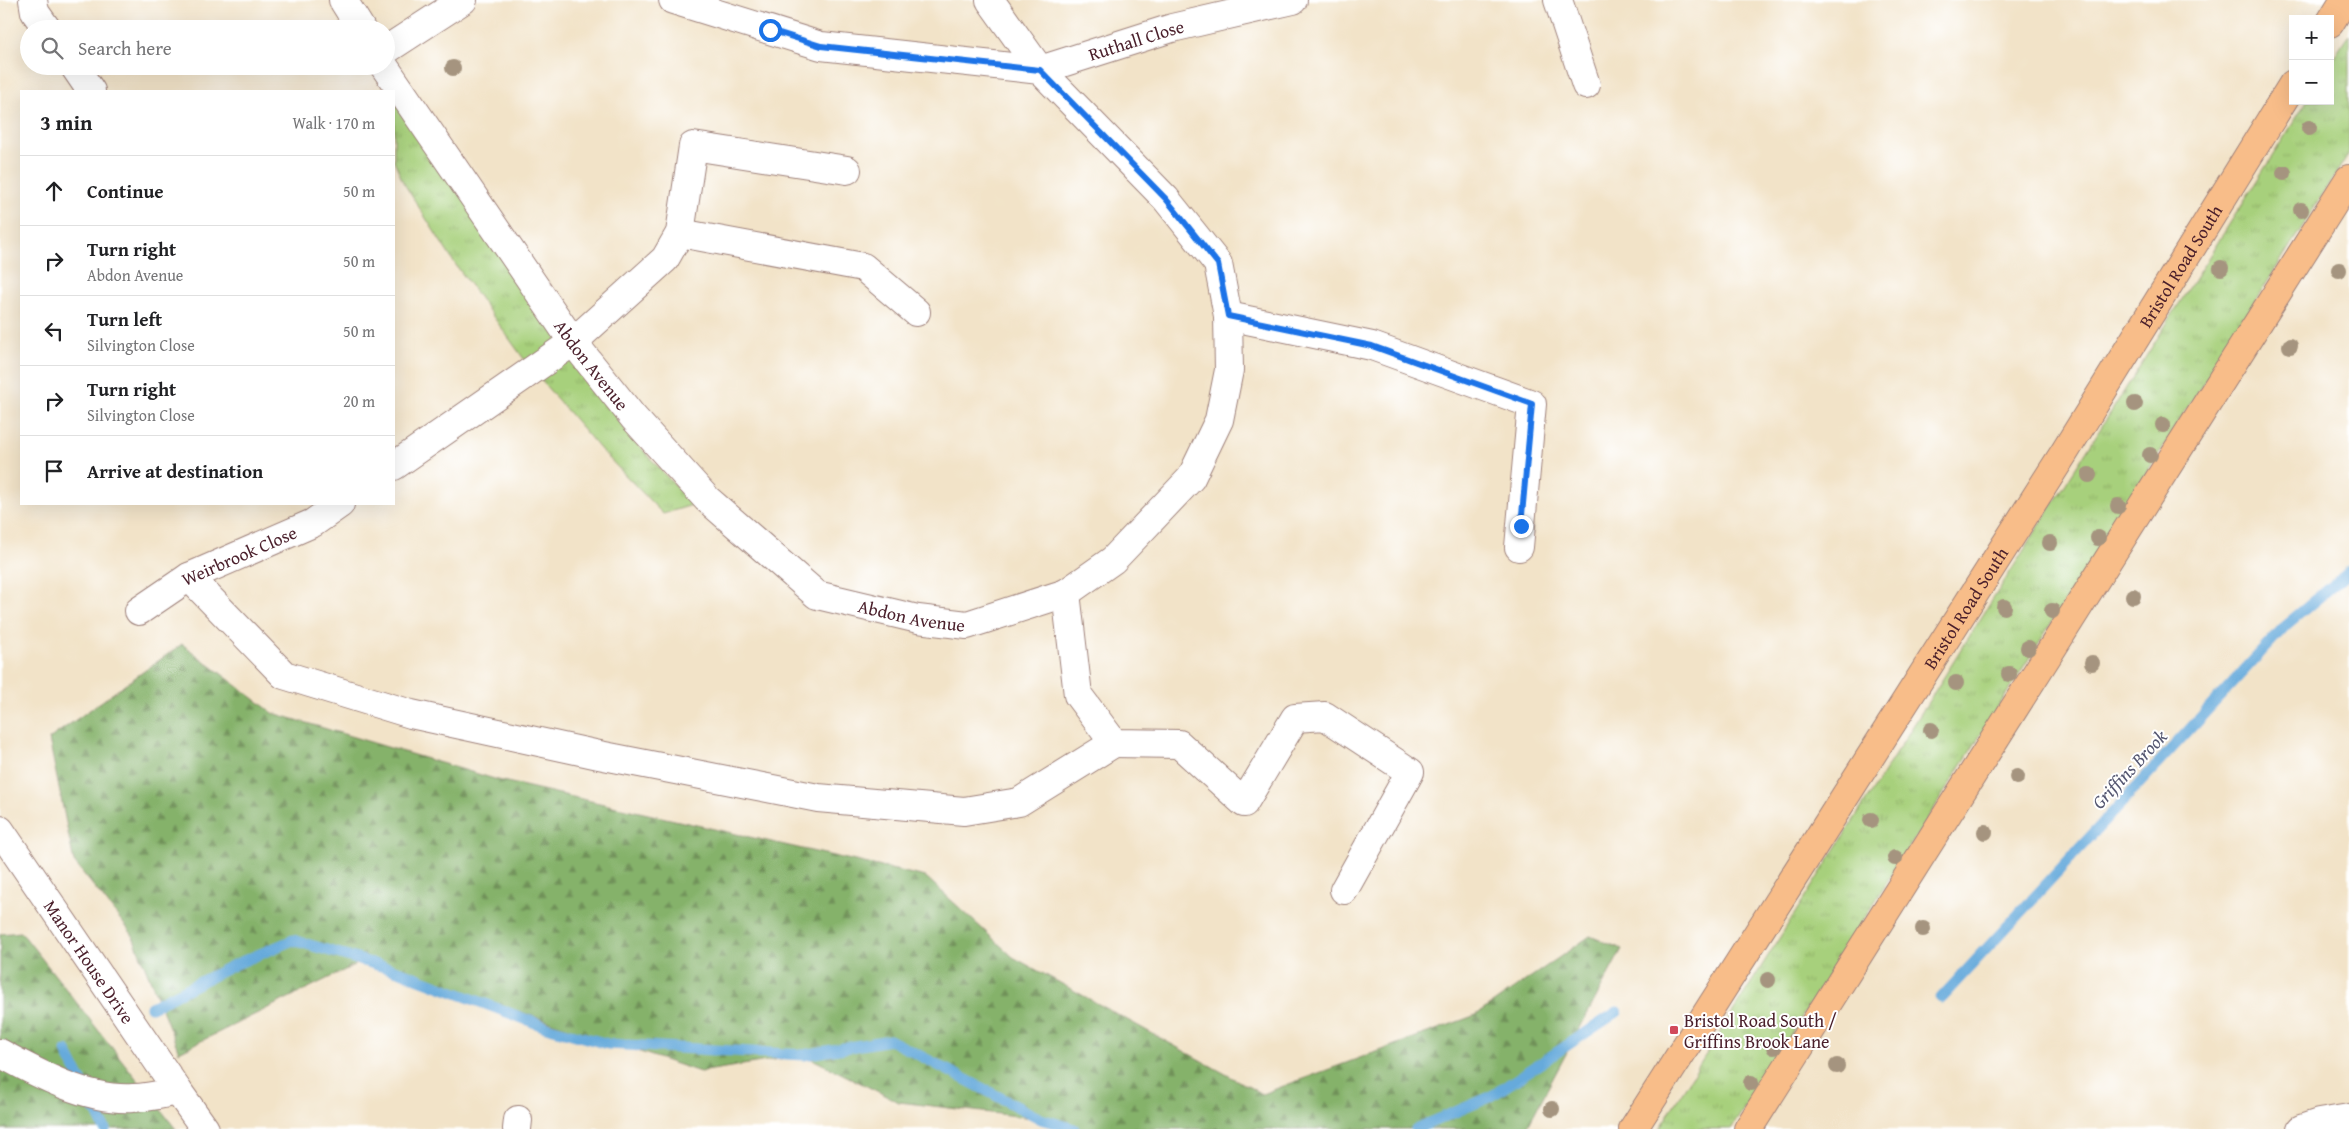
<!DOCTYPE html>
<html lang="en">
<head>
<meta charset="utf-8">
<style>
	:root { --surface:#fff; --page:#f2f2f2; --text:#202124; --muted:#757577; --line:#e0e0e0 }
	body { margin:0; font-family:"Gentium Book Plus",serif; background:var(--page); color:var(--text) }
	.controls { position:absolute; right:15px; top:15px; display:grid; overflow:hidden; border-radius:0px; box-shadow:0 5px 20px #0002 }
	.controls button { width:45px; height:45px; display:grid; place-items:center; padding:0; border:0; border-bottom:1px solid var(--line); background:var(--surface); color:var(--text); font:25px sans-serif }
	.stop { position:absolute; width:15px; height:15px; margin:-11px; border:4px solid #1a73e8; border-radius:50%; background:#fff }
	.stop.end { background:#1a73e8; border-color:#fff; box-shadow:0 1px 5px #0008 }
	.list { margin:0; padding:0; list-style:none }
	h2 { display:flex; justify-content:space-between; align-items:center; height:65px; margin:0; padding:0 20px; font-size:21px }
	h2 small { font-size:16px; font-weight:400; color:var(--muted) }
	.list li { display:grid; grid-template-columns:32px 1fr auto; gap:15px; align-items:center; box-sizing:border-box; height:70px; padding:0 20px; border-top:1px solid var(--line) }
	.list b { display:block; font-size:19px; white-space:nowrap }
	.list p { margin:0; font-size:16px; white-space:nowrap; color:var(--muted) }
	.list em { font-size:16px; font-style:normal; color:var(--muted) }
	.icon { flex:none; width:28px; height:28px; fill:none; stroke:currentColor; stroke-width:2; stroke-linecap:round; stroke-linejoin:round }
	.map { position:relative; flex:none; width:2349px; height:1129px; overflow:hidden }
	.search { position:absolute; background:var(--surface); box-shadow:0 5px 20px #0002; left:20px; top:20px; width:375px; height:55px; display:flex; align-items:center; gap:12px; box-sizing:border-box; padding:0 18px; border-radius:28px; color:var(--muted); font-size:19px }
	.panel { position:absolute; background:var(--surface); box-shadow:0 5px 20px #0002; left:20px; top:90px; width:375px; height:415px; border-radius:0px }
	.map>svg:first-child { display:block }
	.grass { fill:url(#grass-tufts); stroke:#787853 }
	.forest { fill:url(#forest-firs); stroke:#68684b }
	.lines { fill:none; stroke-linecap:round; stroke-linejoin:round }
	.stream { stroke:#66aadb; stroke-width:11 }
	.minor-casing { stroke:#9e817a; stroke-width:30 }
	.highway-casing { stroke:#9e817a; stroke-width:30 }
	.minor { stroke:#fff; stroke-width:28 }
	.highway { stroke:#f8bd89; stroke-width:28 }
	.tree { fill:#a5947f }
	.route { stroke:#1a73e8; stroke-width:6 }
	.poi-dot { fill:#d1495b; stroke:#fff; stroke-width:2 }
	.labels { text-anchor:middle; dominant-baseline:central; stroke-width:4; stroke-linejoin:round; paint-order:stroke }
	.street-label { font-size:18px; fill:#4a1f2b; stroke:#fff }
	.poi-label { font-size:18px; fill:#4a1f2b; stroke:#fff; text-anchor:start }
	.water-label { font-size:19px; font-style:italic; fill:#555771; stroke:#fff }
</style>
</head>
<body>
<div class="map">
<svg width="2349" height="1129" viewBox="0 0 2349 1129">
	<defs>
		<pattern id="grass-tufts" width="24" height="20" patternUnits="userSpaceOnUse" patternTransform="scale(1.25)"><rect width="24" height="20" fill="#a7d07b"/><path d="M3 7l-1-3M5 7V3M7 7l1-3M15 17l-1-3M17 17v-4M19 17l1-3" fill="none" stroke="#91b26a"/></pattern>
		<pattern id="forest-firs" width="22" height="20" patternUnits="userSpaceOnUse" patternTransform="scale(1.25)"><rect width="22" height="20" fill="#85b26b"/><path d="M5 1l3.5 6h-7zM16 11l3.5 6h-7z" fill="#6f9058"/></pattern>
	</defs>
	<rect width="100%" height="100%" fill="#fff"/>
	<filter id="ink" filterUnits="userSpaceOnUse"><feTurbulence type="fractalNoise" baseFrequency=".02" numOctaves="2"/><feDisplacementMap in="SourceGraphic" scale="10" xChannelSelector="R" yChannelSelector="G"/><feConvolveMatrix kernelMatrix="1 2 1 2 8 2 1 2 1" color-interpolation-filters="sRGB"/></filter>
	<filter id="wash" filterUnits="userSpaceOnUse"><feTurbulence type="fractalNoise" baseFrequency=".0096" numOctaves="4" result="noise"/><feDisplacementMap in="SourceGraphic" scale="20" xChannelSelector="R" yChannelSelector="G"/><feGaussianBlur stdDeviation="1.12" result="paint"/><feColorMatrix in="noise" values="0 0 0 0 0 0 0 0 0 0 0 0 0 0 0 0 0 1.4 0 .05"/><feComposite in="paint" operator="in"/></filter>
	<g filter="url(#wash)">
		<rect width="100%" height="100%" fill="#f2e3c8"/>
		<g class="grass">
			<path d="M 2349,34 L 2349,153 L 1731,1129 L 1659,1129 L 2307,101 L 2330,101 L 2330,64 Z"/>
			<path d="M 402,104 L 569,341 L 529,366 L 453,261 L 403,182 L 394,160 L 394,107 Z"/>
			<path d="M 572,345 L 626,431 L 692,505 L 663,514 L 602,451 L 533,371 Z"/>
		</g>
		<g class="forest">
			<path d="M 182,644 L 273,713 L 498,780 L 926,877 L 1013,957 L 1262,1094 L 1476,1015 L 1590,936 L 1622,949 L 1526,1129 L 1066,1129 L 1041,1119 L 899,1102 L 804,1055 L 700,1072 L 401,972 L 357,964 L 179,1052 L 132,934 L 74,862 L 49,739 Z"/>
			<path d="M 21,932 L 176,1129 L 0,1129 L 0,934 Z"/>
		</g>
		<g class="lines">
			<g class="stream">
				<path d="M 1941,998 L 2286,625 L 2349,572"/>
				<path d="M 151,1007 L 234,965 L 293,940 L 401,972 L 546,1027 L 608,1044 L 804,1055 L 890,1040 L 1041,1119 L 1074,1129"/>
				<path d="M 66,1051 L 105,1129"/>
				<path d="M 1416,1129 L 1490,1097 L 1617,1012"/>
			</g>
		</g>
	</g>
	<g filter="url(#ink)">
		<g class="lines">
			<defs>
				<g id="minor">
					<path d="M 33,0 L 35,12 L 47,29"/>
					<path d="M 343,0 L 361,29"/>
					<path id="s1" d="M 673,0 L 821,46 L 1040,70 L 1172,28 L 1293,0"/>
					<path d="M 1558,0 L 1586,85"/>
					<path d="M 386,50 L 463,0"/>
					<path d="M 74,66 L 91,91"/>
					<path id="s2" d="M 384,66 L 573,342 L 633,417 L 707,499 L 817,595 L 918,619 L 967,625 L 1066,593 L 1113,560 L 1191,478 L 1219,420 L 1229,370 L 1228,316 L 1218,264 L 1166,199 L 1040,70 L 990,0"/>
					<path d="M 680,233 L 863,267 L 916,312"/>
					<path d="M 1228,316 L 1372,346 L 1532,404 L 1519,547"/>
					<path d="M 394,466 L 573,342 L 665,259 L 680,233 L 693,146 L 847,170"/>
					<path d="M 189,577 L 284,675 L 411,714 L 599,755 L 818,798 L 964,811 L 1019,802 L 1114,743"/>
					<path d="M 1066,593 L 1078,695 L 1114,743 L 1179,744 L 1244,803 L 1295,718 L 1325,716 L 1410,772 L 1344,890"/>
					<path id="s3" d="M 139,611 L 189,577 L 313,523 L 340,504"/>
					<path id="s4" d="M 0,830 L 178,1091"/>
					<path d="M 0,1053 C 38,1074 88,1101 133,1098 C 148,1098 163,1094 178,1091 L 205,1129"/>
					<path d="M 517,1129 L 518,1120"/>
					<path d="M 2301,1129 L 2319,1123 L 2349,1118"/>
				</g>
				<g id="highway">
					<path d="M 2330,23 L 2344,0"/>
					<path id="s5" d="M 1633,1129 L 2064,453 L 2293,84"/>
					<path d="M 1748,1129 L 2349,179"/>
				</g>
			</defs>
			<use href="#minor" class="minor-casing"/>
			<use href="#highway" class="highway-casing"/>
			<use href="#minor" class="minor"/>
			<use href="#highway" class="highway"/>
		</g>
		<g class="tree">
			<circle cx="453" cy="68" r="8"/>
			<circle cx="2309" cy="128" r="8"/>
			<circle cx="2284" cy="173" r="8"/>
			<circle cx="2301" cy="210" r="8"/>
			<circle cx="2221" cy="268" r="8"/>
			<circle cx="2339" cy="270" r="8"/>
			<circle cx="2290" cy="346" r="8"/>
			<circle cx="2135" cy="404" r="8"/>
			<circle cx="2163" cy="425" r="8"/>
			<circle cx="2150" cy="455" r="8"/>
			<circle cx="2089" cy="475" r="8"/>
			<circle cx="2118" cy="506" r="8"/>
			<circle cx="2098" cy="538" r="8"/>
			<circle cx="2050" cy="543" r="8"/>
			<circle cx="2133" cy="596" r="8"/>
			<circle cx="2004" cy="607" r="8"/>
			<circle cx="2052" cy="611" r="8"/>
			<circle cx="2028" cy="648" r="8"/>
			<circle cx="2092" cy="663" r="8"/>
			<circle cx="2009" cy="674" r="8"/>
			<circle cx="1956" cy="683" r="8"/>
			<circle cx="1931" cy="730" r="8"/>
			<circle cx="2017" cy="777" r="8"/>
			<circle cx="1871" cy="820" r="8"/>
			<circle cx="1985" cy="832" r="8"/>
			<circle cx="1895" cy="858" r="8"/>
			<circle cx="1923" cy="929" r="8"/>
			<circle cx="1768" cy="980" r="8"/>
			<circle cx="1774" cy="1047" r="8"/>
			<circle cx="1837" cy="1066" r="8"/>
			<circle cx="1751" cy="1083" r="8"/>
			<circle cx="1552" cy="1109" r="8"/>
		</g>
	</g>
	<g class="lines" filter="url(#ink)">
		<path class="route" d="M 770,30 L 821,46 L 1040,70 L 1166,199 L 1218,264 L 1228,316 L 1372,346 L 1532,404 L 1521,526"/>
	</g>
	<rect class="poi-dot" x="1669" y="1025" width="10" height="10" rx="2.5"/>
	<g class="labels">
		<g class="street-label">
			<text stroke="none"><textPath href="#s1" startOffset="476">Ruthall Close</textPath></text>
			<text stroke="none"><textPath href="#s5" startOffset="1022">Bristol Road South</textPath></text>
			<text stroke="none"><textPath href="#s2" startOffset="364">Abdon Avenue</textPath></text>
			<text stroke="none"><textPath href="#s3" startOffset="115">Weirbrook Close</textPath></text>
			<text stroke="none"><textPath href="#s5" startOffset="618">Bristol Road South</textPath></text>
			<text stroke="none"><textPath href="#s2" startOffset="784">Abdon Avenue</textPath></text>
			<text stroke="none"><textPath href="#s4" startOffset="159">Manor House Drive</textPath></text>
		</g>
		<g class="poi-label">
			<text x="1684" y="1020">Bristol Road South /<tspan x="1684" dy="21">Griffins Brook Lane</tspan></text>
		</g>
		<g class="water-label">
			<text transform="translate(2129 769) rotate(-47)">Griffins Brook</text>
		</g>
	</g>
</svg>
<div class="controls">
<button>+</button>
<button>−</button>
</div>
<div class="stop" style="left:770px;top:30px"></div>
<div class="stop end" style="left:1521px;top:526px"></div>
<div class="search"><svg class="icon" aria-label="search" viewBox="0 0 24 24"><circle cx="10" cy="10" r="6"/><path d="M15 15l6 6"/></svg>Search here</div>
<section class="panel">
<h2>3 min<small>Walk · 170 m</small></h2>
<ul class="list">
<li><svg class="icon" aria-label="ahead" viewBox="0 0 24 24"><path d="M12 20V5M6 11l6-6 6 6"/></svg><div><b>Continue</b></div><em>50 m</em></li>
<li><svg class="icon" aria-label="right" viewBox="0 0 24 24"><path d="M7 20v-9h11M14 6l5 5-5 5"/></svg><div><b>Turn right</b><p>Abdon Avenue</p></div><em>50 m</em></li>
<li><svg class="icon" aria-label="left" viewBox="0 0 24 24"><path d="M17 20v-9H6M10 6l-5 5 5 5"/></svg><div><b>Turn left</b><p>Silvington Close</p></div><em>50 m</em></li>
<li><svg class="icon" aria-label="right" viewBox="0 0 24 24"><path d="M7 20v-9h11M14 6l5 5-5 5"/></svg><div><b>Turn right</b><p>Silvington Close</p></div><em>20 m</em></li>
<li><svg class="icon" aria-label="arrive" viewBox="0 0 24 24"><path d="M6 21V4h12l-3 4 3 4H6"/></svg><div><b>Arrive at destination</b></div></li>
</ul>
</section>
</div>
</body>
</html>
